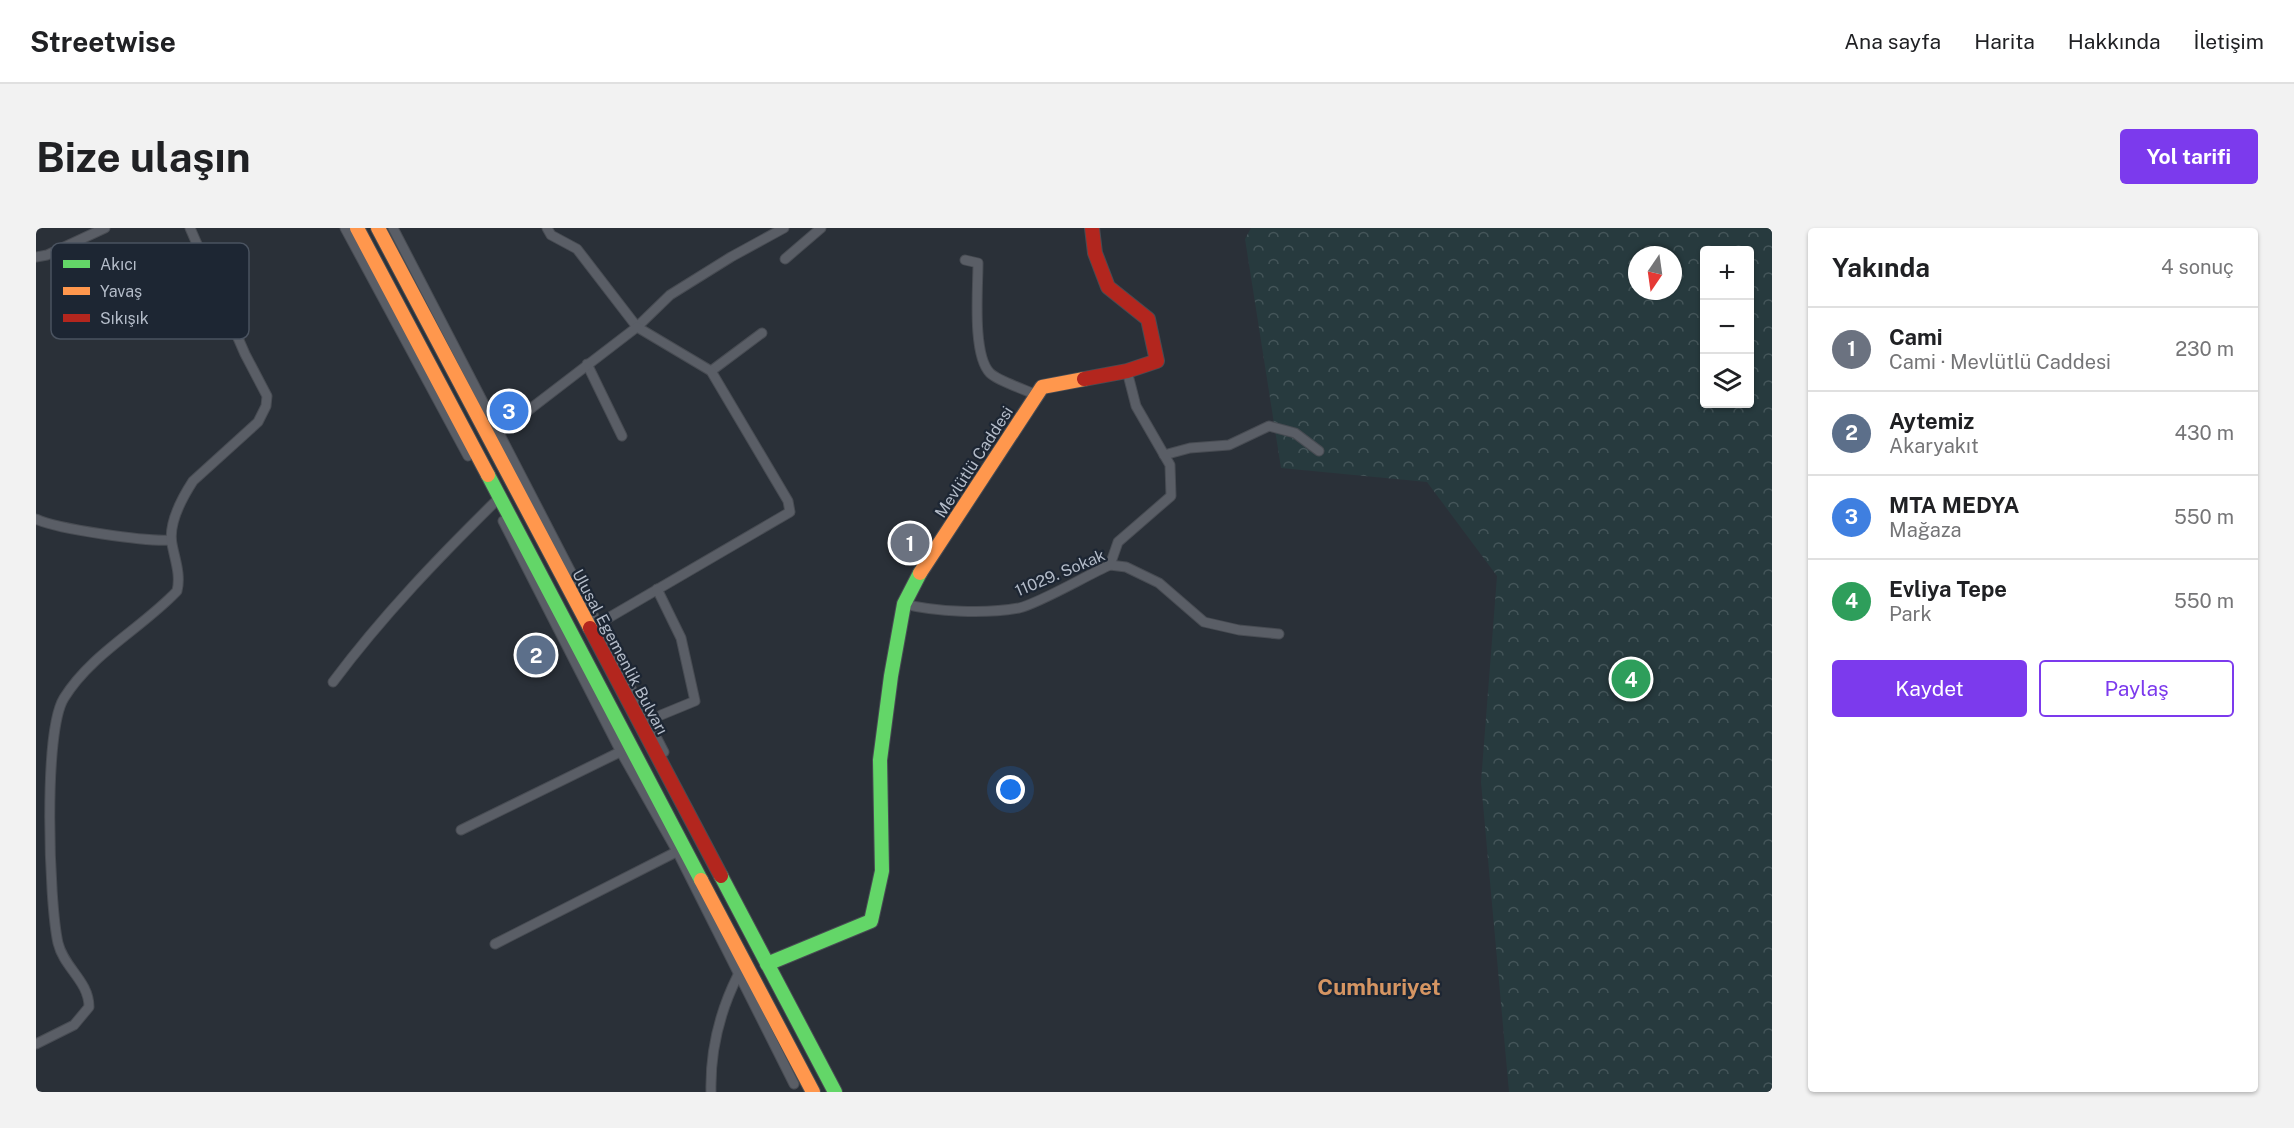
<!DOCTYPE html>
<html lang="tr">
<head>
<meta charset="utf-8">
<style>
	:root { --surface:#fff; --page:#f2f2f2; --text:#202124; --muted:#757577; --line:#e0e0e0; --accent:#7c3aed }
	body { margin:0; font-family:"Public Sans",sans-serif; background:var(--page); color:var(--text) }
	.controls { position:absolute; right:18px; top:18px; display:grid; overflow:hidden; border-radius:6px; box-shadow:0 2px 4px #0004 }
	.controls button { width:54px; height:54px; display:grid; place-items:center; padding:0; border:0; border-bottom:2px solid var(--line); background:var(--surface); color:var(--text); font:30px sans-serif }
	.compass { position:absolute; left:1592px; top:18px; width:54px; height:54px; border-radius:50%; background:var(--surface); box-shadow:0 2px 4px #0004; rotate:193deg }
	.you { position:absolute; left:975px; top:562px; width:21px; height:21px; margin:-15px; border:4px solid #fff; border-radius:50%; background:#1a73e8; box-shadow:0 0 0 9px #1a73e833 }
	.badge { display:grid; place-items:center; width:39px; height:39px; border-radius:50%; background:var(--accent); color:#fff; font-size:20px; font-weight:700 }
	.pin { position:absolute; translate:-50% -50%; border:3px solid #fff; box-shadow:0 2px 6px #0006 }
	.list { margin:0; padding:0; list-style:none }
	h2 { display:flex; justify-content:space-between; align-items:center; height:78px; margin:0; padding:0 24px; font-size:26px }
	h2 small { font-size:20px; font-weight:400; color:var(--muted) }
	.list li { display:grid; grid-template-columns:39px 1fr auto; gap:18px; align-items:center; box-sizing:border-box; height:84px; padding:0 24px; border-top:2px solid var(--line) }
	.list b { display:block; font-size:22px; white-space:nowrap }
	.list p { margin:0; font-size:20px; white-space:nowrap; color:var(--muted) }
	.list em { font-size:20px; font-style:normal; color:var(--muted) }
	.actions { display:flex; gap:12px; padding:18px 24px }
	.actions a { flex:1; padding:14px 0; border:2px solid var(--accent); border-radius:6px; text-align:center; font-size:21px; color:var(--accent) }
	.actions .main { background:var(--accent); color:#fff }
	.icon { flex:none; width:33px; height:33px; fill:none; stroke:currentColor; stroke-width:2; stroke-linecap:round; stroke-linejoin:round }
	.map { position:relative; flex:none; width:1736px; height:864px; overflow:hidden; border-radius:6px }
	header { display:flex; align-items:center; gap:36px; box-sizing:border-box; height:84px; padding:0 30px; background:var(--surface); border-bottom:2px solid var(--line) }
	header strong { font-size:28px }
	nav { display:flex; gap:33px; margin-inline-start:auto; font-size:21px }
	.intro { display:flex; align-items:center; justify-content:space-between; box-sizing:border-box; height:144px; padding:0 36px }
	h1 { margin:0; font-size:42px }
	.button { padding:15px 27px; border-radius:6px; background:var(--accent); color:#fff; font-size:21px; font-weight:700 }
	main { display:flex; gap:36px; padding:0 36px }
	aside { flex:1; background:var(--surface); border-radius:6px; box-shadow:0 2px 4px #0004 }
	.map>svg:first-child { display:block }
	.forest { fill:url(#forest-crowns); fill-rule:evenodd }
	.lines { fill:none; stroke-linecap:round; stroke-linejoin:round }
	.street-casing { stroke:#484c53; stroke-width:11 }
	.fast-casing { stroke:#484c53; stroke-width:16 }
	.slow-casing { stroke:#484c53; stroke-width:16 }
	.jam-casing { stroke:#484c53; stroke-width:16 }
	.street { stroke:#5a5e66; stroke-width:9 }
	.fast { stroke:#63d668; stroke-width:14 }
	.slow { stroke:#ff974d; stroke-width:14 }
	.jam { stroke:#b3261e; stroke-width:14 }
	.labels { text-anchor:middle; dominant-baseline:central; stroke-width:4.5; stroke-linejoin:round; paint-order:stroke }
	.street-label { font-size:16px; fill:#b4bcc9; stroke:#1d2633 }
	.district-label { font-size:22px; font-weight:bold; fill:#d59563; stroke:#1d2633 }
	.key { fill:#1d2633; stroke:#4a5360; stroke-width:1.5 }
	.key-label { font-size:16px; fill:#b4bcc9 }
</style>
</head>
<body>
<header>
<strong>Streetwise</strong>
<nav><a>Ana sayfa</a><a>Harita</a><a>Hakkında</a><a>İletişim</a></nav>
</header>
<div class="intro"><h1>Bize ulaşın</h1><a class="button">Yol tarifi</a></div>
<main>
<div class="map">
<svg width="1736" height="864" viewBox="0 0 1736 864">
	<defs>
		<pattern id="forest-crowns" width="20" height="18" patternUnits="userSpaceOnUse" patternTransform="scale(1.5)"><rect width="20" height="18" fill="#273a3e"/><path d="M2 6a3 3 0 1 1 6 0M12 15a3 3 0 1 1 6 0" fill="none" stroke="#445559"/></pattern>
	</defs>
	<rect width="100%" height="100%" fill="#2a3038"/>
	<path class="forest" d="M 1215,0 L 1736,0 L 1736,864 L 1473,864 L 1445,554 L 1461,348 L 1391,254 L 1245,240 L 1209,11 ZM 1668,22 L 1714,22 L 1714,176 L 1668,176 ZM 1601,27 L 1637,27 L 1637,63 L 1601,63 Z"/>
	<g class="lines">
		<defs>
			<g id="street">
				<path d="M 309,0 L 432,228"/>
				<path d="M 357,0 L 628,524"/>
				<path d="M 511,0 L 515,7 L 541,21 L 601,99 L 634,67 L 695,29 L 748,0"/>
				<path d="M 0,29 L 11,27 L 69,0"/>
				<path d="M 749,31 L 785,0"/>
				<path d="M 929,32 L 942,35 C 942,60 936,127 954,145 C 962,153 990,162 1001,167"/>
				<path d="M 551,136 L 586,208"/>
				<path d="M 675,143 L 726,105"/>
				<path d="M 459,208 L 601,99 L 675,143 L 752,273 L 754,284 L 562,396"/>
				<path d="M 1128,227 L 1154,220 L 1193,217 L 1233,198 L 1259,205 L 1283,223"/>
				<path d="M 0,291 C 20,301 112,314 135,312"/>
				<path d="M 467,293 L 585,524 L 641,623 L 758,856"/>
				<path d="M 1074,337 L 1082,314 L 1135,268 L 1134,237 L 1100,178 L 1091,143"/>
				<path d="M 621,361 L 645,410 L 659,473 L 625,487"/>
				<path d="M 868,376 C 900,384 950,386 983,380 C 1004,375 1051,347 1074,337 L 1090,339 L 1123,355 L 1168,394 L 1203,402 L 1243,406"/>
				<path d="M 297,454 C 347,387 404,328 463,270"/>
				<path d="M 425,602 L 590,521"/>
				<path d="M 459,716 L 644,622"/>
				<path d="M 0,816 L 38,797 L 53,779 C 53,753 28,740 22,715 C 13,674 7,503 28,470 C 55,426 106,400 141,363 C 145,347 139,332 136,316 C 132,296 146,270 157,253 L 222,194 L 230,178 L 231,168 L 209,126 L 154,0"/>
				<path d="M 675,864 C 674,822 683,785 702,747"/>
			</g>
			<g id="fast">
				<path d="M 452,247 L 665,652"/>
				<path d="M 685,648 L 799,864"/>
				<path d="M 731,736 L 835,693 L 846,643 L 844,532 L 855,448 L 868,376 L 884,345"/>
			</g>
			<g id="slow">
				<path d="M 321,0 L 452,247"/>
				<path d="M 342,0 L 554,400"/>
				<path d="M 884,345 L 1006,159 L 1048,151"/>
				<path d="M 665,652 L 777,864"/>
			</g>
			<g id="jam">
				<path d="M 1048,151 L 1091,143 L 1121,133 L 1112,91 L 1072,59 L 1059,25 L 1056,0"/>
				<path d="M 554,400 L 685,648"/>
			</g>
		</defs>
		<use href="#street" class="street-casing"/>
		<use href="#fast" class="fast-casing"/>
		<use href="#slow" class="slow-casing"/>
		<use href="#jam" class="jam-casing"/>
		<use href="#street" class="street"/>
		<use href="#fast" class="fast"/>
		<use href="#slow" class="slow"/>
		<use href="#jam" class="jam"/>
	</g>
	<g class="labels">
		<g class="street-label">
			<text transform="translate(938 234) rotate(-57)">Mevlütlü Caddesi</text>
			<text transform="translate(1024 345) rotate(-23)">11029. Sokak</text>
			<text transform="translate(584 424) rotate(62)">Ulusal Egemenlik Bulvarı</text>
		</g>
		<g class="district-label">
			<text x="1343" y="759">Cumhuriyet</text>
		</g>
	</g>
	<rect x="15" y="15" width="198" height="96" rx="9" class="key"/>
	<rect x="27" y="32" width="27" height="8" fill="#63d668"/>
	<rect x="27" y="59" width="27" height="8" fill="#ff974d"/>
	<rect x="27" y="86" width="27" height="8" fill="#b3261e"/>
	<g class="key-label">
		<text x="64" y="42">Akıcı</text>
		<text x="64" y="69">Yavaş</text>
		<text x="64" y="96">Sıkışık</text>
	</g>
</svg>
<div class="controls">
<button>+</button>
<button>−</button>
<button><svg class="icon" aria-label="layers" viewBox="0 0 24 24"><path d="M12 4l9 5-9 5-9-5zM3 14l9 5 9-5"/></svg></button>
</div>
<svg class="compass" viewBox="-18 -18 36 36"><path d="M0-13l5 13h-10z" fill="#e53935"/><path d="M0 13l5-13h-10z" fill="#757577"/></svg>
<div class="you"></div>
<div class="pin badge" style="left:874px;top:315px;background:#6b7280">1</div>
<div class="pin badge" style="left:500px;top:427px;background:#5c6f8a">2</div>
<div class="pin badge" style="left:473px;top:183px;background:#3f7fe0">3</div>
<div class="pin badge" style="left:1595px;top:451px;background:#2e9e5b">4</div>
</div>
<aside>
<h2>Yakında<small>4 sonuç</small></h2>
<ul class="list">
<li><span class="badge" style="background:#6b7280">1</span><div><b>Cami</b><p>Cami · Mevlütlü Caddesi</p></div><em>230 m</em></li>
<li><span class="badge" style="background:#5c6f8a">2</span><div><b>Aytemiz</b><p>Akaryakıt</p></div><em>430 m</em></li>
<li><span class="badge" style="background:#3f7fe0">3</span><div><b>MTA MEDYA</b><p>Mağaza</p></div><em>550 m</em></li>
<li><span class="badge" style="background:#2e9e5b">4</span><div><b>Evliya Tepe</b><p>Park</p></div><em>550 m</em></li>
</ul>
<div class="actions"><a class="main">Kaydet</a><a>Paylaş</a></div>
</aside>
</main>
</body>
</html>
